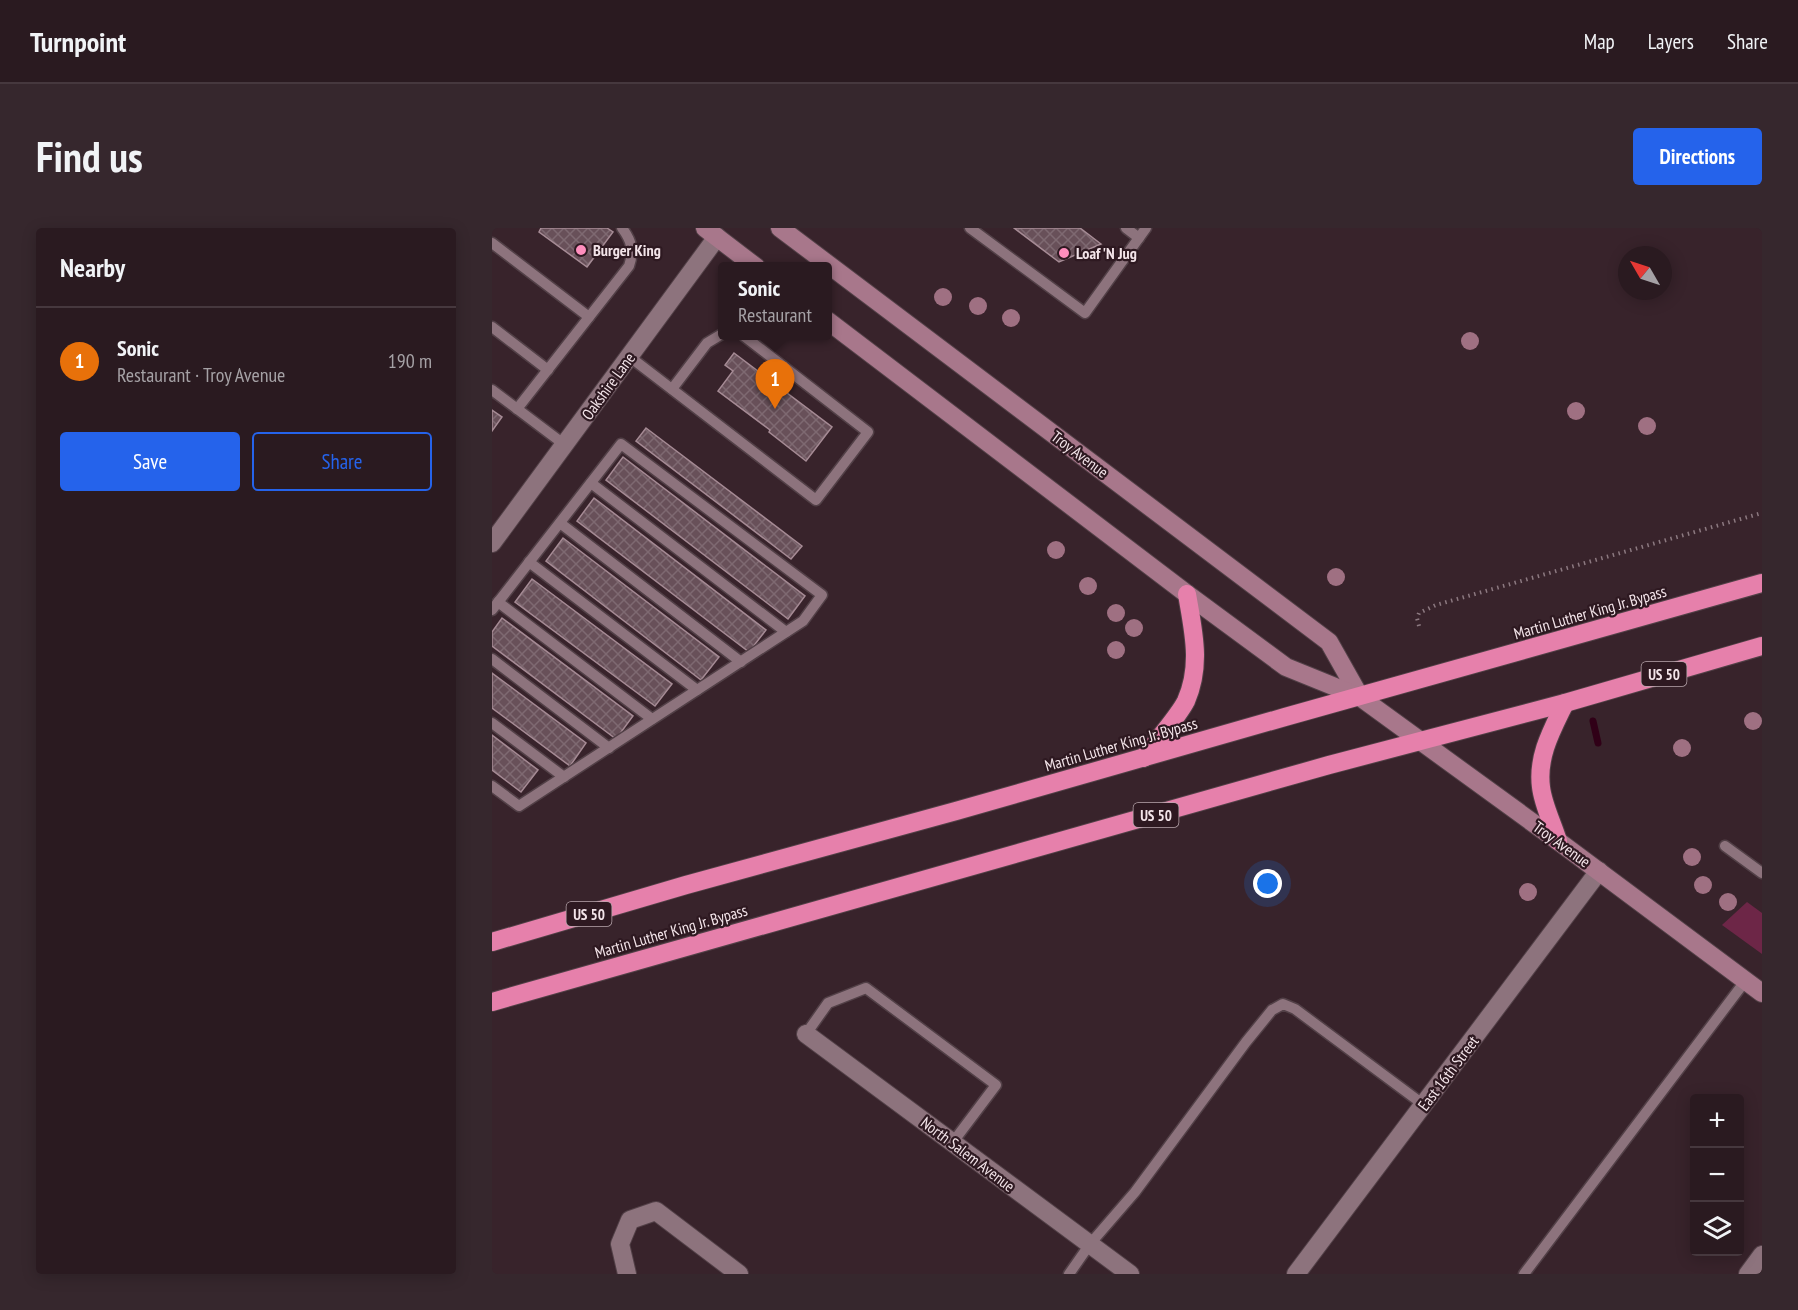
<!DOCTYPE html>
<html lang="en">
<head>
<meta charset="utf-8">
<style>
	:root { --surface:#2a1a20; --page:#36272d; --text:#f1f3f6; --muted:#a5a1a5; --line:#46383e; --accent:#2563eb }
	body { margin:0; font-family:"PT Sans Narrow",sans-serif; background:var(--page); color:var(--text) }
	.controls { position:absolute; right:18px; bottom:18px; display:grid; overflow:hidden; border-radius:6px; box-shadow:0 3px 15px #0003 }
	.controls button { width:54px; height:54px; display:grid; place-items:center; padding:0; border:0; border-bottom:2px solid var(--line); background:var(--surface); color:var(--text); font:30px sans-serif }
	.compass { position:absolute; left:1126px; top:18px; width:54px; height:54px; border-radius:50%; background:var(--surface); box-shadow:0 3px 15px #0003; rotate:309deg }
	.you { position:absolute; left:776px; top:656px; width:21px; height:21px; margin:-15px; border:4px solid #fff; border-radius:50%; background:#1a73e8; box-shadow:0 0 0 9px #1a73e833 }
	.badge { display:grid; place-items:center; width:39px; height:39px; border-radius:50%; background:var(--accent); color:#fff; font-size:20px; font-weight:700 }
	.pin { position:absolute; translate:-50% -50px; filter:drop-shadow(0 2px 3px #0008) }
	.pin::after { content:''; position:absolute; top:32px; width:21px; height:18px; background:inherit; clip-path:polygon(0 0,100% 0,50% 100%) }
	.popup { position:absolute; left:226px; top:34px; width:114px; height:78px; box-sizing:border-box; display:grid; place-content:center; border-radius:6px; background:var(--surface); filter:drop-shadow(0 2px 4px #0005); font-size:20px; white-space:nowrap; color:var(--muted) }
	.popup b { font-size:22px; color:var(--text) }
	.popup::after { content:''; position:absolute; left:50%; top:100%; margin-left:-12px; border:12px solid transparent; border-top-color:var(--surface) }
	.list { margin:0; padding:0; list-style:none }
	h2 { display:flex; justify-content:space-between; align-items:center; height:78px; margin:0; padding:0 24px; font-size:26px }
	h2 small { font-size:20px; font-weight:400; color:var(--muted) }
	.list li { display:grid; grid-template-columns:39px 1fr auto; gap:18px; align-items:center; box-sizing:border-box; height:108px; padding:0 24px; border-top:2px solid var(--line) }
	.list b { display:block; font-size:22px; white-space:nowrap }
	.list p { margin:0; font-size:20px; white-space:nowrap; color:var(--muted) }
	.list em { font-size:20px; font-style:normal; color:var(--muted) }
	.actions { display:flex; gap:12px; padding:18px 24px }
	.actions a { flex:1; padding:14px 0; border:2px solid var(--accent); border-radius:6px; text-align:center; font-size:21px; color:var(--accent) }
	.actions .main { background:var(--accent); color:#fff }
	.icon { flex:none; width:33px; height:33px; fill:none; stroke:currentColor; stroke-width:2; stroke-linecap:round; stroke-linejoin:round }
	.map { position:relative; flex:none; width:1270px; height:1046px; overflow:hidden; border-radius:6px }
	header { display:flex; align-items:center; gap:36px; box-sizing:border-box; height:84px; padding:0 30px; background:var(--surface); border-bottom:2px solid var(--line) }
	header strong { font-size:28px }
	nav { display:flex; gap:33px; margin-inline-start:auto; font-size:21px }
	.intro { display:flex; align-items:center; justify-content:space-between; box-sizing:border-box; height:144px; padding:0 36px }
	h1 { margin:0; font-size:42px }
	.button { padding:15px 27px; border-radius:6px; background:var(--accent); color:#fff; font-size:21px; font-weight:700 }
	main { display:flex; gap:36px; padding:0 36px }
	aside { flex:1; background:var(--surface); border-radius:6px; box-shadow:0 3px 15px #0003 }
	.map>svg:first-child { display:block }
	.green { fill:#6d2647 }
	.lines { fill:none; stroke-linecap:round; stroke-linejoin:round }
	.stream { stroke:#300017; stroke-width:7 }
	.building { fill:url(#building-cross-hatch); stroke:#a68b95; stroke-width:1.5 }
	.lane-casing { stroke:#524047; stroke-width:13 }
	.street-casing { stroke:#524047; stroke-width:20 }
	.secondary-casing { stroke:#524047; stroke-width:20 }
	.highway-casing { stroke:#524047; stroke-width:20 }
	.path { stroke:#8c7980; stroke-width:4; stroke-dasharray:1.5 4.5; stroke-linecap:butt }
	.lane { stroke:#8d737d; stroke-width:10 }
	.street { stroke:#8d737d; stroke-width:18 }
	.secondary { stroke:#a8778b; stroke-width:18 }
	.highway { stroke:#e680ab; stroke-width:18 }
	.tree { fill:#9f7082 }
	.poi-dot { fill:#fe8ebd; stroke:#2e1921; stroke-width:2 }
	.labels { text-anchor:middle; dominant-baseline:central; stroke-width:4.5; stroke-linejoin:round; paint-order:stroke }
	.shield { fill:#2e1921; stroke:#b8a7ad; stroke-width:1.5 }
	.shield-label { font-size:15px; font-weight:bold; fill:#f3e4e9 }
	.poi-label { font-size:16px; font-weight:bold; fill:#f3e4e9; stroke:#2e1921; text-anchor:start }
	.street-label { font-size:16px; fill:#f3e4e9; stroke:#2e1921 }
</style>
</head>
<body>
<header>
<strong>Turnpoint</strong>
<nav><a>Map</a><a>Layers</a><a>Share</a></nav>
</header>
<div class="intro"><h1>Find us</h1><a class="button">Directions</a></div>
<main>
<aside>
<h2>Nearby<small></small></h2>
<ul class="list">
<li><span class="badge" style="background:#e8710a">1</span><div><b>Sonic</b><p>Restaurant · Troy Avenue</p></div><em>190 m</em></li>
</ul>
<div class="actions"><a class="main">Save</a><a>Share</a></div>
</aside>
<div class="map">
<svg width="1270" height="1046" viewBox="0 0 1270 1046">
	<defs>
		<pattern id="building-cross-hatch" width="8" height="8" patternUnits="userSpaceOnUse" patternTransform="scale(1.5)"><rect width="8" height="8" fill="#685059"/><path d="M0 0l8 8M0 8l8-8" fill="none" stroke="#7e6971"/></pattern>
	</defs>
	<rect width="100%" height="100%" fill="#38232b"/>
	<path class="green" d="M 1255,674 L 1270,685 L 1270,726 L 1230,697 Z"/>
	<g class="lines">
		<path class="stream" d="M 1101,493 L 1106,515"/>
	</g>
	<g class="building">
		<path d="M 49,0 L 115,0 L 121,4 L 95,39 L 47,4 Z"/>
		<path d="M 522,0 L 588,0 L 609,16 L 567,34 Z"/>
		<path d="M 242,125 L 340,199 L 314,233 L 277,204 L 278,202 L 226,163 L 241,143 L 233,137 Z"/>
		<path d="M 0,182 L 10,189 L 0,203 Z"/>
		<path d="M 154,200 L 310,318 L 299,331 L 144,213 Z"/>
		<path d="M 131,229 L 313,368 L 296,391 L 114,252 Z"/>
		<path d="M 102,270 L 274,402 L 257,424 L 85,293 Z"/>
		<path d="M 71,310 L 227,429 L 209,452 L 54,333 Z"/>
		<path d="M 40,351 L 180,456 L 163,478 L 23,374 Z"/>
		<path d="M 10,390 L 141,488 L 124,511 L 0,418 L 0,404 Z"/>
		<path d="M 0,445 L 94,515 L 78,538 L 0,480 Z"/>
		<path d="M 0,507 L 46,542 L 29,564 L 0,542 Z"/>
	</g>
	<g class="lines">
		<defs>
			<g id="lane">
				<path d="M 478,0 L 593,85 L 654,0"/>
				<path d="M 634,0 L 647,10"/>
				<path d="M 0,15 L 97,89"/>
				<path d="M 0,99 L 56,142"/>
				<path d="M 138,129 L 324,272 L 376,204 L 252,108"/>
				<path d="M 180,161 L 215,115 L 230,106"/>
				<path d="M 0,162 L 73,217"/>
				<path d="M 25,181 L 137,38 C 142,23 140,13 130,0"/>
				<path d="M 99,255 L 294,404"/>
				<path d="M 68,295 L 249,434"/>
				<path d="M 37,334 L 205,462"/>
				<path d="M 6,374 L 160,491"/>
				<path d="M 0,382 L 129,216 L 330,367 L 311,393 L 27,578 L 0,558"/>
				<path d="M 0,431 L 117,520"/>
				<path d="M 0,495 L 72,549"/>
				<path d="M 1233,618 L 1270,645"/>
				<path d="M 314,806 L 336,775 L 374,760 L 504,857 L 461,914"/>
				<path d="M 577,1046 L 598,1016 L 643,964 L 754,814 L 780,782 L 791,776 L 803,781 L 932,877"/>
				<path d="M 1032,1046 L 1254,752"/>
			</g>
			<g id="street">
				<path d="M 0,315 L 225,9"/>
				<path d="M 314,806 L 638,1046"/>
				<path d="M 135,1046 L 128,1016 L 138,992 L 164,983 L 247,1046"/>
				<path d="M 804,1046 L 1107,643"/>
				<path d="M 1256,1046 L 1270,1027"/>
			</g>
			<g id="secondary">
				<path d="M 213,0 L 264,39"/>
				<path d="M 288,0 L 837,414 L 868,469"/>
				<path d="M 336,93 L 695,366 L 794,439 L 868,469 L 1066,613 L 1270,765"/>
			</g>
			<g id="highway">
				<path d="M 652,530 C 663,514 686,489 694,473 C 710,437 701,402 695,366"/>
				<path d="M 1066,613 C 1061,596 1051,577 1049,559 C 1045,528 1060,502 1073,475"/>
				<path d="M 0,714 L 194,657 L 464,583 L 793,489 L 1270,355"/>
				<path d="M 0,774 L 837,537 L 1073,475 L 1270,418"/>
			</g>
		</defs>
		<use href="#lane" class="lane-casing"/>
		<use href="#street" class="street-casing"/>
		<use href="#secondary" class="secondary-casing"/>
		<use href="#highway" class="highway-casing"/>
		<path class="path" d="M 927,398 L 925,390 L 927,385 L 944,377 L 1270,285"/>
		<use href="#lane" class="lane"/>
		<use href="#street" class="street"/>
		<use href="#secondary" class="secondary"/>
		<use href="#highway" class="highway"/>
	</g>
	<g class="tree">
		<circle cx="451" cy="69" r="9"/>
		<circle cx="486" cy="78" r="9"/>
		<circle cx="519" cy="90" r="9"/>
		<circle cx="978" cy="113" r="9"/>
		<circle cx="1084" cy="183" r="9"/>
		<circle cx="1155" cy="198" r="9"/>
		<circle cx="564" cy="322" r="9"/>
		<circle cx="844" cy="349" r="9"/>
		<circle cx="596" cy="358" r="9"/>
		<circle cx="624" cy="385" r="9"/>
		<circle cx="642" cy="400" r="9"/>
		<circle cx="624" cy="422" r="9"/>
		<circle cx="1261" cy="493" r="9"/>
		<circle cx="1190" cy="520" r="9"/>
		<circle cx="1200" cy="629" r="9"/>
		<circle cx="1211" cy="657" r="9"/>
		<circle cx="1036" cy="664" r="9"/>
		<circle cx="1236" cy="674" r="9"/>
	</g>
	<g class="poi-dot">
		<circle cx="89" cy="22" r="6"/>
		<circle cx="572" cy="25" r="6"/>
	</g>
	<g class="labels">
		<g class="shield">
			<rect x="1149.5" y="434" width="45" height="24" rx="4.5"/>
			<rect x="641.5" y="575" width="45" height="24" rx="4.5"/>
			<rect x="74.5" y="674" width="45" height="24" rx="4.5"/>
		</g>
		<g class="shield-label">
			<text x="1172" y="446">US 50</text>
			<text x="664" y="587">US 50</text>
			<text x="97" y="686">US 50</text>
		</g>
		<g class="poi-label">
			<text x="101" y="22">Burger King</text>
			<text x="584" y="25">Loaf 'N Jug</text>
		</g>
		<g class="street-label">
			<text transform="translate(116 158) rotate(-54)">Oakshire Lane</text>
			<text transform="translate(588 226) rotate(37)">Troy Avenue</text>
			<text transform="translate(1098 384) rotate(-16)">Martin Luther King Jr. Bypass</text>
			<text transform="translate(629 516) rotate(-16)">Martin Luther King Jr. Bypass</text>
			<text transform="translate(1070 616) rotate(36)">Troy Avenue</text>
			<text transform="translate(179 703) rotate(-16)">Martin Luther King Jr. Bypass</text>
			<text transform="translate(956 845) rotate(-53)">East 16th Street</text>
			<text transform="translate(476 926) rotate(37)">North Salem Avenue</text>
		</g>
	</g>
</svg>
<div class="controls">
<button>+</button>
<button>−</button>
<button><svg class="icon" aria-label="layers" viewBox="0 0 24 24"><path d="M12 4l9 5-9 5-9-5zM3 14l9 5 9-5"/></svg></button>
</div>
<svg class="compass" viewBox="-18 -18 36 36"><path d="M0-13l5 13h-10z" fill="#e53935"/><path d="M0 13l5-13h-10z" fill="#a5a1a5"/></svg>
<div class="you"></div>
<div class="pin badge" style="left:283px;top:181px;background:#e8710a">1</div>
<div class="popup"><b>Sonic</b>Restaurant</div>
</div>
</main>
</body>
</html>
